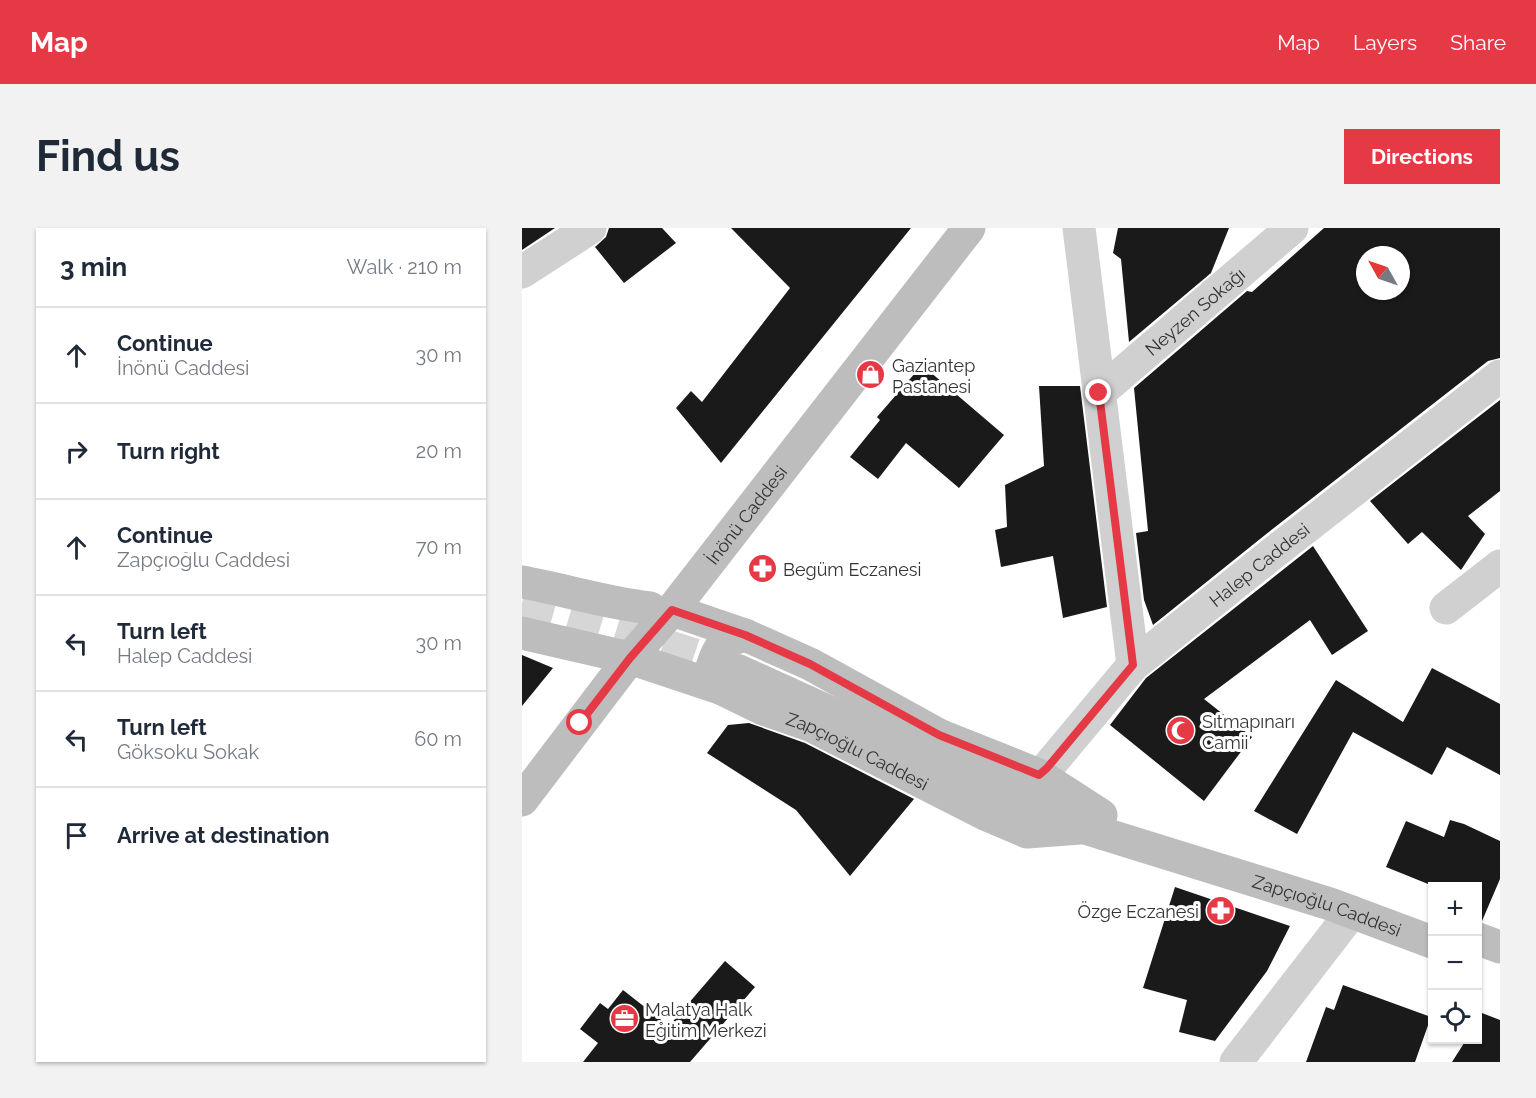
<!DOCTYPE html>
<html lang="en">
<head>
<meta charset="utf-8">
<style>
	:root { --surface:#fff; --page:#f2f2f3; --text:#1f2937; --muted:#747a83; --line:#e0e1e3; --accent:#e63946 }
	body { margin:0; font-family:Raleway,sans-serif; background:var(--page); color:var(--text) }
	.controls { position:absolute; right:18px; bottom:18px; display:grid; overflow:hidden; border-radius:0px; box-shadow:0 2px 4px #0004 }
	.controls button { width:54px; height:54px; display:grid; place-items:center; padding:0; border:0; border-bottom:2px solid var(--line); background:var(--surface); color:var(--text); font:30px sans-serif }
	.compass { position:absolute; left:834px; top:18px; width:54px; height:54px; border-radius:50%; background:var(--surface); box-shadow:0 2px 4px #0004; rotate:310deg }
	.stop { position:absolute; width:18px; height:18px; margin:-14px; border:4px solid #e63946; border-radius:50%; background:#fff }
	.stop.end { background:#e63946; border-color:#fff; box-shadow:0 2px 6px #0008 }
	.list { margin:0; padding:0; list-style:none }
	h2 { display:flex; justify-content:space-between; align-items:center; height:78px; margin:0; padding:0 24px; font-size:26px }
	h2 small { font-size:20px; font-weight:400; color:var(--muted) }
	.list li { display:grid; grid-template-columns:39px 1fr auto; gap:18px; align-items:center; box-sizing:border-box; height:96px; padding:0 24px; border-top:2px solid var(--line) }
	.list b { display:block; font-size:22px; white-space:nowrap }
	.list p { margin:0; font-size:20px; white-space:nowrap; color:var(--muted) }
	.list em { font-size:20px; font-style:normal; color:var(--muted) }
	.icon { flex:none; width:33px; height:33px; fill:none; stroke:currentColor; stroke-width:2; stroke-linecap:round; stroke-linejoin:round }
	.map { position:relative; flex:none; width:978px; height:834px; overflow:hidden; border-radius:0px }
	header { display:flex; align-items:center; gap:36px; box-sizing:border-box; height:84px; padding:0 30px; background:var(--accent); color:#fff }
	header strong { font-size:28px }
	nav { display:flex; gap:33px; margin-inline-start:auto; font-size:21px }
	.intro { display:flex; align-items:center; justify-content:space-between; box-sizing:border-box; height:144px; padding:0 36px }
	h1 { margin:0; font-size:42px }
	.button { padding:15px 27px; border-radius:0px; background:var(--accent); color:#fff; font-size:21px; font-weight:700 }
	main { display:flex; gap:36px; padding:0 36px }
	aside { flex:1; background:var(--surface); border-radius:0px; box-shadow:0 2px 4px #0004 }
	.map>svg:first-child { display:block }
	.building { fill:#1a1a1a; fill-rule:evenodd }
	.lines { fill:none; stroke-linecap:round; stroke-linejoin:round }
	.secondary-tunnel { stroke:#d6d6d6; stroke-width:33; stroke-dasharray:33 16; stroke-linecap:butt }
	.minor { stroke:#d0d0d0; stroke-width:33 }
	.tertiary { stroke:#d0d0d0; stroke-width:33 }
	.secondary { stroke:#bdbdbd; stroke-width:33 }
	.route { stroke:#e63946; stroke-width:8 }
	.labels { text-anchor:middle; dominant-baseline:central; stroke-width:6; stroke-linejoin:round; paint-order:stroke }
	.street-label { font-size:18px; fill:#333; stroke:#fff }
	.poi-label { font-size:18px; fill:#333; stroke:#fff; text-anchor:start }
</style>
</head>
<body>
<header>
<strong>Map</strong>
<nav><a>Map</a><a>Layers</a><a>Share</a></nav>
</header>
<div class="intro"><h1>Find us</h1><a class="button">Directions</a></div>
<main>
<aside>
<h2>3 min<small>Walk · 210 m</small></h2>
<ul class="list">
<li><svg class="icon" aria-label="ahead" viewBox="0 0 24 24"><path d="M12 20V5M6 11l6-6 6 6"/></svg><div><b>Continue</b><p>İnönü Caddesi</p></div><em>30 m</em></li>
<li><svg class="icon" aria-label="right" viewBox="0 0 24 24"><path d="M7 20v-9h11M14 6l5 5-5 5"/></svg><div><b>Turn right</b></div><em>20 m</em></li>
<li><svg class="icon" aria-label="ahead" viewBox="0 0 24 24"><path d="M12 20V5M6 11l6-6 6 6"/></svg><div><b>Continue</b><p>Zapçıoğlu Caddesi</p></div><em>70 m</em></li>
<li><svg class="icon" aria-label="left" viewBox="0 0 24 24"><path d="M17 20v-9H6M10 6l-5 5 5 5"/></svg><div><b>Turn left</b><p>Halep Caddesi</p></div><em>30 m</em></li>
<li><svg class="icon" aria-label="left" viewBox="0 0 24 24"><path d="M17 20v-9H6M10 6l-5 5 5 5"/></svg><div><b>Turn left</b><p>Göksoku Sokak</p></div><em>60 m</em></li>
<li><svg class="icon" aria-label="arrive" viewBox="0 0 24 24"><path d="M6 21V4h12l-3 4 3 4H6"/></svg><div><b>Arrive at destination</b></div></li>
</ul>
</aside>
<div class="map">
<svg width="978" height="834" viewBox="0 0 978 834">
	<rect width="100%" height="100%" fill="#fff"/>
	<g class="building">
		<path d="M 0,0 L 33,0 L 0,22 Z"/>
		<path d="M 87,0 L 140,0 L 154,15 L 102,55 L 73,19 L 84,9 Z"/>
		<path d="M 209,0 L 389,0 L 199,235 L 154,180 L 169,163 L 180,174 L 268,60 Z"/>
		<path d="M 596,0 L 707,0 L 689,45 L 607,114 L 599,31 L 591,25 Z"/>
		<path d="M 802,0 L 978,0 L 978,130 L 966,133 L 743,307 L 631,397 L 622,372 L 614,305 L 626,303 L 612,160 L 725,63 L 730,64 ZM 843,27 L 879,27 L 879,63 L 843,63 Z"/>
		<path d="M 400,137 L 482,207 L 437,260 L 384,215 L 356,251 L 328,229 L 358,192 L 355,189 Z"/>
		<path d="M 517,158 L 558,158 L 585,379 L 541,390 L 531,328 L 479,339 L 473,302 L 485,299 L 483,257 L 522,238 Z"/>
		<path d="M 978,172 L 978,263 L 946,288 L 963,306 L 939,342 L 900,304 L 886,316 L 848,273 Z"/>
		<path d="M 791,318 L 846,403 L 810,427 L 788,392 L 682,471 L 730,509 L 682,573 L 588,497 L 624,450 Z"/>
		<path d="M 0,427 L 31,440 L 0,478 Z"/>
		<path d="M 910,440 L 978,476 L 978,547 L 925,519 L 910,547 L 831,504 L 775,606 L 732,583 L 814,452 L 881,494 Z"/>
		<path d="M 227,495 L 283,515 L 392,571 L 328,648 L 274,582 L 185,525 L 206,497 Z"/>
		<path d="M 928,592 L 942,596 L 978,613 L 978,651 L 960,693 L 956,693 L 956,658 L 911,658 L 864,639 L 884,593 L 922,609 Z"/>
		<path d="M 653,659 L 768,698 L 745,743 L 693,813 L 657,804 L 665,772 L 621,760 Z"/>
		<path d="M 203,733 L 233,759 L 168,834 L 61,834 L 76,815 L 58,801 L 78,775 L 86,781 L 101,762 L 147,798 Z"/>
		<path d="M 821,757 L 909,789 L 893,834 L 784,834 L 804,779 L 812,782 Z"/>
		<path d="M 960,785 L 978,792 L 978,834 L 930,834 L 944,812 L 956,812 L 956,793 Z"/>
	</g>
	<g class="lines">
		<path class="secondary-tunnel" d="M 0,375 C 73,396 146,416 217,443"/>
		<g class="minor">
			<path d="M 557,0 L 611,437"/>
			<path d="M 0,44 L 68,0"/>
			<path id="s1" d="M 577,165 L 770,0"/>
			<path d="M 924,380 L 978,338"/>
		</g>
		<g class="tertiary">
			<path id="s2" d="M 517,547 L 525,540 L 611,437 L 755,322 L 978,148"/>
			<path d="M 714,834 L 830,684"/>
		</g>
		<g class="secondary">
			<path d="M 0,354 C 43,362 85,375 128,380"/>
			<path d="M 150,382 L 223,407 L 288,436 L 417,507 L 517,547 L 579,587"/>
			<path id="s3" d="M 0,405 L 108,430 L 198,460 L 241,481 L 290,498 L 463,586 L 505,604 L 558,600"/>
			<path id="s4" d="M 217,443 L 563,600 L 808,676 L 910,714"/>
			<path d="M 198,460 L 190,439 C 198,416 200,414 223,407"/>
			<path id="s5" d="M 0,572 L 108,430 L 150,382 L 447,0"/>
			<path d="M 956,711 L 978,719"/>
		</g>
	</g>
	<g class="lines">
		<path class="route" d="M 58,495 L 108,430 L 150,382 L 223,407 L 288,436 L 417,507 L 517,547 L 525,540 L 611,437 L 577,165"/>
	</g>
	<defs>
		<symbol id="shop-disc" viewBox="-11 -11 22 22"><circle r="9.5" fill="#e63946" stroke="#fff"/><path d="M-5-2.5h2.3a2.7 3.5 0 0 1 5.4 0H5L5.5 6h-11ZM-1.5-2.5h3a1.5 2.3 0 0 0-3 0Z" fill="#fff"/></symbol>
		<symbol id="pharmacy-disc" viewBox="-11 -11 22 22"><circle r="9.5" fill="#e63946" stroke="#fff"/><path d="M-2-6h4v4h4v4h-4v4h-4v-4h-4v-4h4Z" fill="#fff"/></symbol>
		<symbol id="mosque-disc" viewBox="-11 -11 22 22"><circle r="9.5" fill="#e63946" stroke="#fff"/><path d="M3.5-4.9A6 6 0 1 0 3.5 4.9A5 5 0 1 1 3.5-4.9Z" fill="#fff"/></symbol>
		<symbol id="office-disc" viewBox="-11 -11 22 22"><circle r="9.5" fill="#e63946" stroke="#fff"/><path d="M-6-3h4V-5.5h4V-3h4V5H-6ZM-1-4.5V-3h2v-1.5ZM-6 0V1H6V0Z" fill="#fff"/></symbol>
	</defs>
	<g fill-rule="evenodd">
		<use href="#shop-disc" x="332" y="130" width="33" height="33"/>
		<use href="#pharmacy-disc" x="224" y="324" width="33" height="33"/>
		<use href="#mosque-disc" x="642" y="486" width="33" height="33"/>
		<use href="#pharmacy-disc" x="682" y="666" width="33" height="33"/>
		<use href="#office-disc" x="86" y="774" width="33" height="33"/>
	</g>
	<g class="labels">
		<g class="street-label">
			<text stroke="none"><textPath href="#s1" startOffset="126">Neyzen Sokağı</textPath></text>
			<text stroke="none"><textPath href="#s5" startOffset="363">İnönü Caddesi</textPath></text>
			<text stroke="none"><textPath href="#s2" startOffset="306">Halep Caddesi</textPath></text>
			<text stroke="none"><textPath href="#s3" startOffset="357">Zapçıoğlu Caddesi</textPath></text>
			<text stroke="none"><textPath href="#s4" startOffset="634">Zapçıoğlu Caddesi</textPath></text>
		</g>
		<g class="poi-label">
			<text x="370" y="137">Gaziantep<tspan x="370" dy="21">Pastanesi</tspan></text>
			<text x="261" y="341">Begüm Eczanesi</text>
			<text x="680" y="493">Sıtmapınarı<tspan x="680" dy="21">Camii</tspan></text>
			<text x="677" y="683" text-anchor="end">Özge Eczanesi</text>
			<text x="123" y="781">Malatya Halk<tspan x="123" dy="21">Eğitim Merkezi</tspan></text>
		</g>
	</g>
</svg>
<div class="controls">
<button>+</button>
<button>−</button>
<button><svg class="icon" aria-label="locate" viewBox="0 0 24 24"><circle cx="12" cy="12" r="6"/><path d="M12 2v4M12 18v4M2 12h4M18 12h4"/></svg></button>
</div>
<svg class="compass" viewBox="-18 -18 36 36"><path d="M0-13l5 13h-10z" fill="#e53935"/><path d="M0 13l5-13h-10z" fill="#747a83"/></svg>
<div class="stop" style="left:58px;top:495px"></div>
<div class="stop end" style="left:577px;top:165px"></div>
</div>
</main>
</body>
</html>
